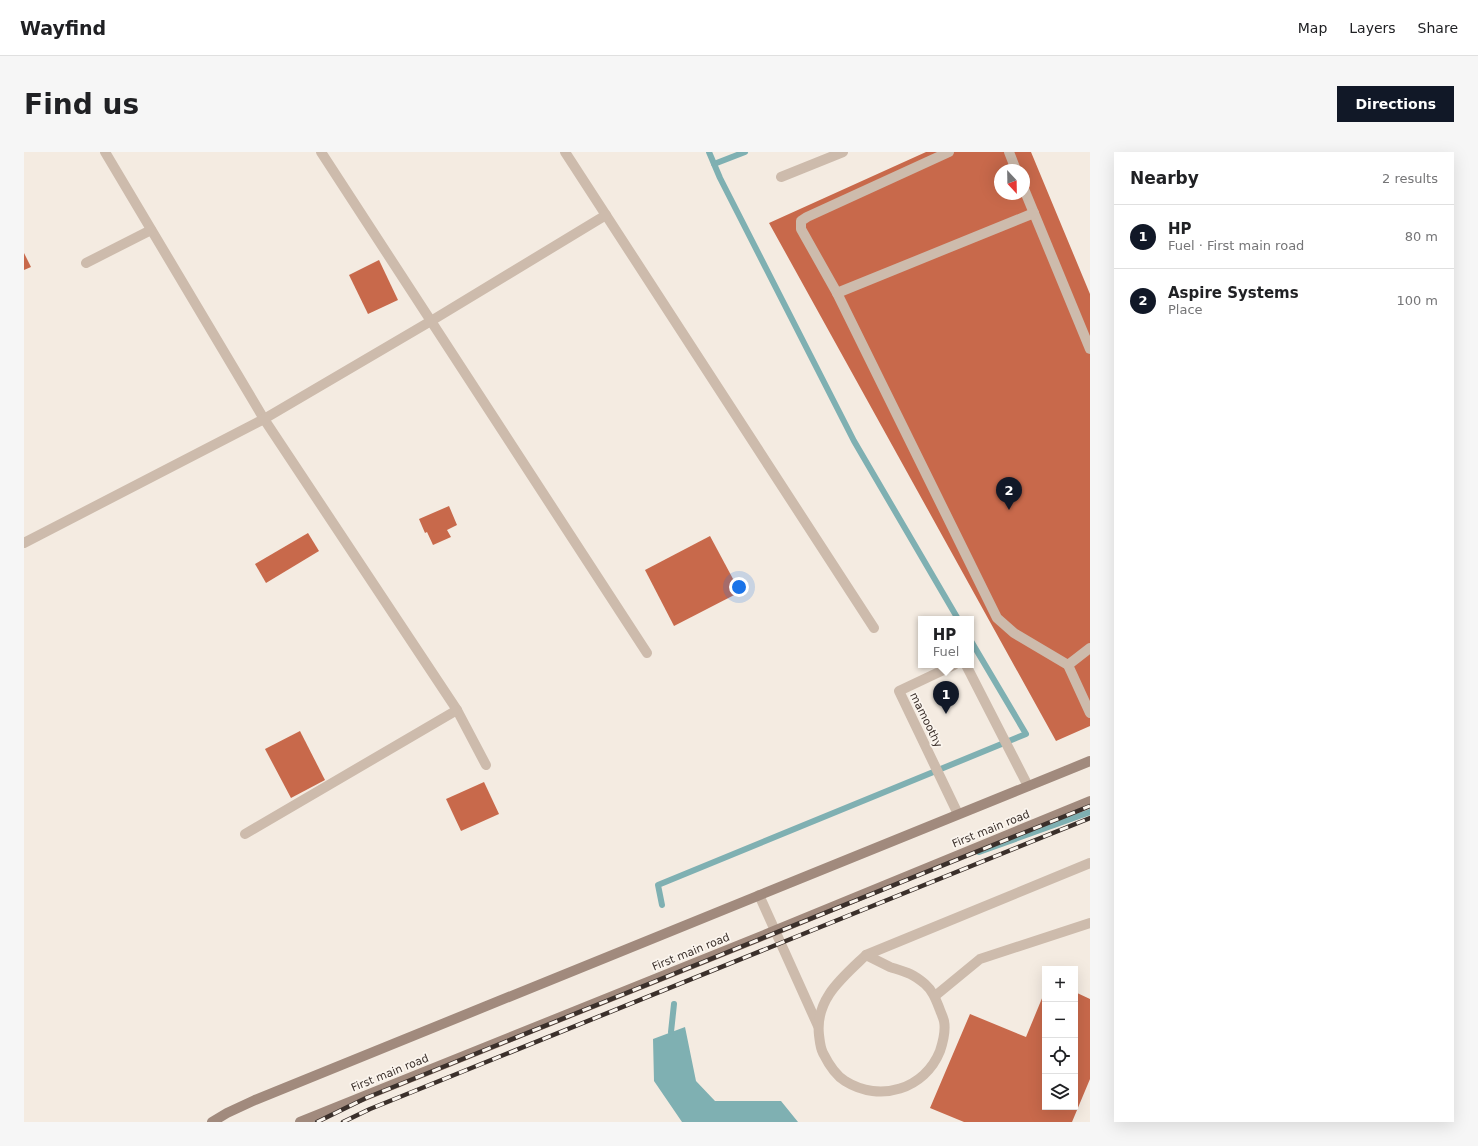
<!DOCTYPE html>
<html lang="en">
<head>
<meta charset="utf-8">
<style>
	:root { --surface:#fff; --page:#f6f6f6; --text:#202124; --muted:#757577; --line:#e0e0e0; --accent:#111827 }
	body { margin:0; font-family:"DejaVu Sans",sans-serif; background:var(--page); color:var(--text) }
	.controls { position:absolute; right:12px; bottom:12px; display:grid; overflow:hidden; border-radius:0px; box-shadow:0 4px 16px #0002 }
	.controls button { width:36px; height:36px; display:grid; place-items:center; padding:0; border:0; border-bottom:1px solid var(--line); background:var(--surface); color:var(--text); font:20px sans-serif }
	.compass { position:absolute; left:970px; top:12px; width:36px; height:36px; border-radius:50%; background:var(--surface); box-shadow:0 4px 16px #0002; rotate:158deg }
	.you { position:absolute; left:715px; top:435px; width:14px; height:14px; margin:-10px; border:3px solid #fff; border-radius:50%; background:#1a73e8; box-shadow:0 0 0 6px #1a73e833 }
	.badge { display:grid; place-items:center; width:26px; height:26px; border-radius:50%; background:var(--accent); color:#fff; font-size:13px; font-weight:700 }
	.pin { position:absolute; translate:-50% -33px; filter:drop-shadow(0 1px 2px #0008) }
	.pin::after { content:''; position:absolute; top:21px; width:14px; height:12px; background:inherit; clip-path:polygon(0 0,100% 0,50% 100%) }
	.popup { position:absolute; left:894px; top:464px; width:56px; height:52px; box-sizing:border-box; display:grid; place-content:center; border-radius:0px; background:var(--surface); filter:drop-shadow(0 1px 3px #0005); font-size:13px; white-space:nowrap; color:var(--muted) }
	.popup b { font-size:15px; color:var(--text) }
	.popup::after { content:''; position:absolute; left:50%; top:100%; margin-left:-8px; border:8px solid transparent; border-top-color:var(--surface) }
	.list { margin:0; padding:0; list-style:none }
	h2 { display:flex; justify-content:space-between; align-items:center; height:52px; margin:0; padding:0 16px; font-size:17px }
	h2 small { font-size:13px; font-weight:400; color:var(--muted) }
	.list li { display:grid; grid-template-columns:26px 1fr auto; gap:12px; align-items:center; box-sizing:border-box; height:64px; padding:0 16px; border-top:1px solid var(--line) }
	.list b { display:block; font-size:15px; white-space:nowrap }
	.list p { margin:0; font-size:13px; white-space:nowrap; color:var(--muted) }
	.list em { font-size:13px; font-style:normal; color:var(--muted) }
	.icon { flex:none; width:22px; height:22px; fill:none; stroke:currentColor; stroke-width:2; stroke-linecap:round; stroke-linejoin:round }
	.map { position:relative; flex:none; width:1066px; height:970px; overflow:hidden; border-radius:0px }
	header { display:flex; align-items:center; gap:24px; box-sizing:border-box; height:56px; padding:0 20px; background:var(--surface); border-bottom:1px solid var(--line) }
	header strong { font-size:19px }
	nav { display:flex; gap:22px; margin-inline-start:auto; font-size:14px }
	.intro { display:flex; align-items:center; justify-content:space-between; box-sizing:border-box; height:96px; padding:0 24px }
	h1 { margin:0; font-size:28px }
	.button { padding:10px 18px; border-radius:0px; background:var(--accent); color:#fff; font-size:14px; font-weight:700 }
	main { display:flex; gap:24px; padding:0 24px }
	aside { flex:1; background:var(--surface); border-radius:0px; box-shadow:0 4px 16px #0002 }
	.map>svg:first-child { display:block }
	.water { fill:#7fb0b2 }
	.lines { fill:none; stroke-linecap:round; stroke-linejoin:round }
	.stream { stroke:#7fb0b2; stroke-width:6 }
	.building { fill:#c8694b; fill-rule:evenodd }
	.lane { stroke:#cdbbac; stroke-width:10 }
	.street { stroke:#cdbbac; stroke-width:10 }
	.secondary { stroke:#a18a7d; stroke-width:10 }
	.rail-casing { stroke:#3b302b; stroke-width:4.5 }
	.rail { stroke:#fbf5ee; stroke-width:3; stroke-dasharray:9; stroke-linecap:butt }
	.labels { text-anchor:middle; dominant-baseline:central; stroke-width:3.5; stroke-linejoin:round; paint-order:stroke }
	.street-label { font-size:11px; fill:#3b302b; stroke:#fbf5ee }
</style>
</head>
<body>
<header>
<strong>Wayfind</strong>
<nav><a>Map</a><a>Layers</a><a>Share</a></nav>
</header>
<div class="intro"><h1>Find us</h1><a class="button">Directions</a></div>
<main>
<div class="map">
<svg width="1066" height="970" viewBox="0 0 1066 970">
	<rect width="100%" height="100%" fill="#f4ebe1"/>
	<path class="water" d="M 661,875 L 672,929 L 691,949 L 757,949 L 774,970 L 658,970 L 630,929 L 629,887 Z"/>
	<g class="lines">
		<g class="stream">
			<path d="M 685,0 L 696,26 L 830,289 L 934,467"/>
			<path d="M 690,12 L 721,0"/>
			<path d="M 955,700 L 1066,660"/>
			<path d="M 638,753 L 634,733 L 1002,582 L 947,489"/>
			<path d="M 647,880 L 650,852"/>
		</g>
	</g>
	<g class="building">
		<path d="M 902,0 L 1007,0 L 1066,142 L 1066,574 L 1032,589 L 745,71 ZM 976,18 L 1000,18 L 1000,42 L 976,42 Z"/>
		<path d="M 0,101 L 7,115 L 0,118 Z"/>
		<path d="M 355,108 L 374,148 L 344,162 L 325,123 Z"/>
		<path d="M 425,354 L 433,373 L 423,378 L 427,385 L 409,393 L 403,380 L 401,381 L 395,367 Z"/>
		<path d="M 284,381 L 295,399 L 242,431 L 231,412 Z"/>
		<path d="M 686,384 L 716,440 L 650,474 L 621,418 Z"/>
		<path d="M 276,579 L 301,628 L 267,646 L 241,597 Z"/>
		<path d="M 460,630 L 475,662 L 437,679 L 422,647 Z"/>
		<path d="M 1021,839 L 1021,955 L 1051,955 L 1051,840 L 1066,847 L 1066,927 L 1048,970 L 940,970 L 906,956 L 946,862 L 1002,885 Z"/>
	</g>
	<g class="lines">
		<g class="lane">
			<path d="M 925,0 L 783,65 L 777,69 L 777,77 L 813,141 L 973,466 L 990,481 L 1044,513 L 1066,561"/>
			<path d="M 985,0 L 992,18"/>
			<path d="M 757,25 L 819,0"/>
			<path d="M 1000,37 L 1066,197"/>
			<path d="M 813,141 L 1010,61"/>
			<path d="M 930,513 L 875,539 L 934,662"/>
			<path d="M 942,513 L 1004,634"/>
			<path d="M 1044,513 L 1066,496"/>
			<path d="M 735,743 L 794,874"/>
			<path d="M 842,803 C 850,807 858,811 866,815 C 882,820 888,821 901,832 C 909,839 912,848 916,858 C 917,861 919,865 920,869 C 922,879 919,890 916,899 C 901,937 856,951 821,929 C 811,923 804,911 799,901 C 796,895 796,890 795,883 C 791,847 818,826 842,803 Z"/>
			<path d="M 842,803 L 1066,711"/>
			<path d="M 911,844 L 956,807 L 1066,771"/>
		</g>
		<g class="street">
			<path d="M 81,0 L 240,267 L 433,558 L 462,613"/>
			<path d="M 297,0 L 623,501"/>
			<path d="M 541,0 L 850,476"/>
			<path d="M 62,111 L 127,78"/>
			<path d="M 0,391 L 240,267 L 407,169 L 582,63"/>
			<path d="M 221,682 L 433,558"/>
		</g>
		<g class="secondary">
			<path d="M 188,970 L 203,961 L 231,948 L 1066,609"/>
			<path d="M 276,970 L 750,779 L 1066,649"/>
		</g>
		<defs>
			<g id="rail">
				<path d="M 293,970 L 342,946 L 1066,654"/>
				<path d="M 319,970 L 346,957 L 1066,666"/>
			</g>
		</defs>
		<use href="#rail" class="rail-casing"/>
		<use href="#rail" class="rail"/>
	</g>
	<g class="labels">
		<g class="street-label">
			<text transform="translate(902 568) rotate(64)">mamoothy</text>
			<text transform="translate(967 677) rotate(-22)">First main road</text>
			<text transform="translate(667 800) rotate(-22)">First main road</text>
			<text transform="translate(366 921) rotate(-22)">First main road</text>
		</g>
	</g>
</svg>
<div class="controls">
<button>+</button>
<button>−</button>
<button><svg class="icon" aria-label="locate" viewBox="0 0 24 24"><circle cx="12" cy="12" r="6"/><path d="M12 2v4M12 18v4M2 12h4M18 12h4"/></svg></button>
<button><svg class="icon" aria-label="layers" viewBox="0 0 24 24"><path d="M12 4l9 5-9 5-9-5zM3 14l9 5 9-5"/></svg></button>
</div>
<svg class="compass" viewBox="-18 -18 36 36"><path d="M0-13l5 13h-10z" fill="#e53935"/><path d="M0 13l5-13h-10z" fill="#757577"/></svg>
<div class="you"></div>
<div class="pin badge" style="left:922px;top:562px">1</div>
<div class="popup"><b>HP</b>Fuel</div>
<div class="pin badge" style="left:985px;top:358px">2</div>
</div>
<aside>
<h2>Nearby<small>2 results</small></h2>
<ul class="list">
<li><span class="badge">1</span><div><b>HP</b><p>Fuel · First main road</p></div><em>80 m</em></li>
<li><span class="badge">2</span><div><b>Aspire Systems</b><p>Place</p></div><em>100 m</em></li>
</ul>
</aside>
</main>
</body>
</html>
